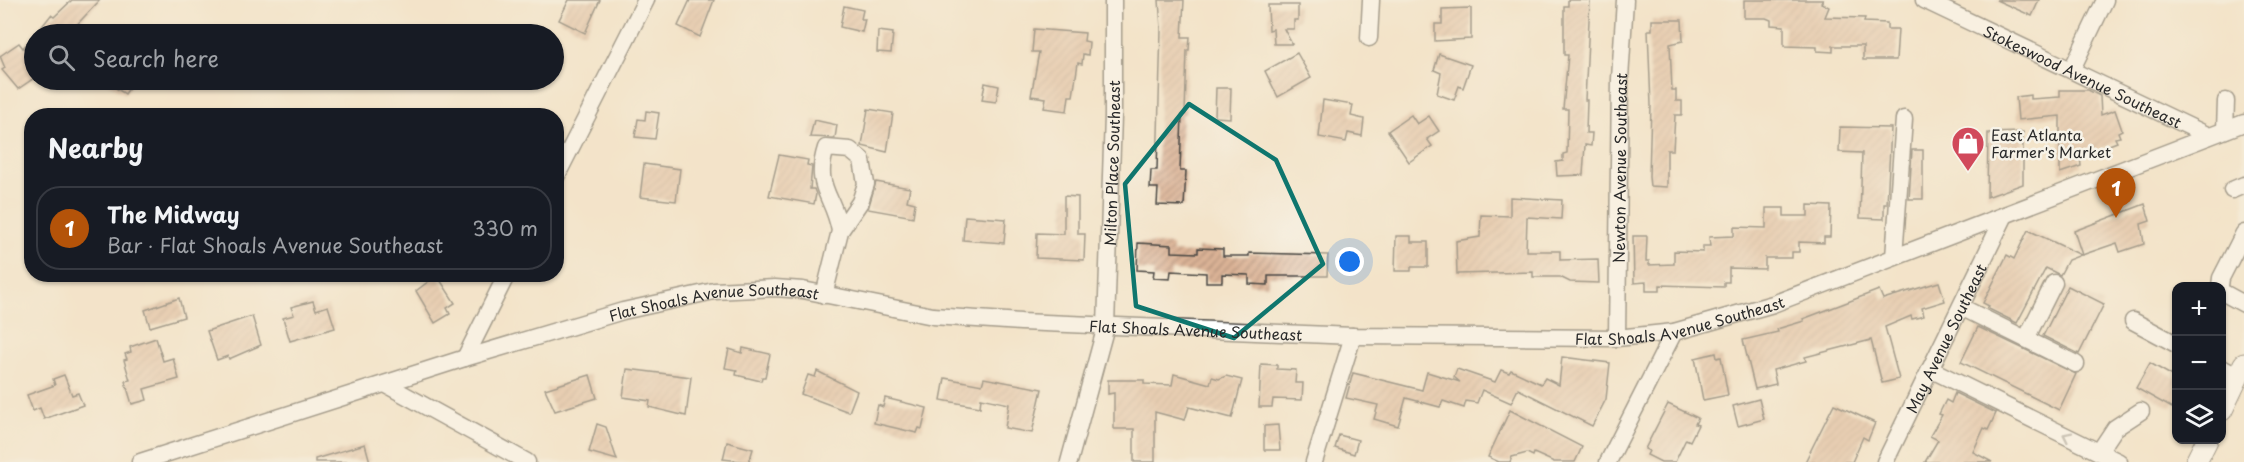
<!DOCTYPE html>
<html lang="en">
<head>
<meta charset="utf-8">
<style>
	:root { --surface:#171b24; --page:#20242c; --text:#f1f3f6; --muted:#9ea1a6; --line:#363941; --accent:#b45309 }
	body { margin:0; font-family:"Playpen Sans",sans-serif; background:var(--page); color:var(--text) }
	.controls { position:absolute; right:18px; bottom:18px; display:grid; overflow:hidden; border-radius:12px; box-shadow:0 2px 4px #0004 }
	.controls button { width:54px; height:54px; display:grid; place-items:center; padding:0; border:0; border-bottom:2px solid var(--line); background:var(--surface); color:var(--text); font:30px sans-serif }
	.you { position:absolute; left:1350px; top:262px; width:21px; height:21px; margin:-15px; border:4px solid #fff; border-radius:50%; background:#1a73e8; box-shadow:0 0 0 9px #1a73e833 }
	.badge { display:grid; place-items:center; width:39px; height:39px; border-radius:50%; background:var(--accent); color:#fff; font-size:20px; font-weight:700 }
	.pin { position:absolute; translate:-50% -50px; filter:drop-shadow(0 2px 3px #0008) }
	.pin::after { content:''; position:absolute; top:32px; width:21px; height:18px; background:inherit; clip-path:polygon(0 0,100% 0,50% 100%) }
	.list { margin:0; padding:0; list-style:none }
	h2 { display:flex; justify-content:space-between; align-items:center; height:78px; margin:0; padding:0 24px; font-size:26px }
	h2 small { font-size:20px; font-weight:400; color:var(--muted) }
	.list li { display:grid; grid-template-columns:39px 1fr auto; gap:18px; align-items:center; box-sizing:border-box; height:84px; margin:0 12px 12px; padding:0 12px; border:2px solid var(--line); border-radius:24px }
	.list b { display:block; font-size:22px; white-space:nowrap }
	.list p { margin:0; font-size:20px; white-space:nowrap; color:var(--muted) }
	.list em { font-size:20px; font-style:normal; color:var(--muted) }
	.icon { flex:none; width:33px; height:33px; fill:none; stroke:currentColor; stroke-width:2; stroke-linecap:round; stroke-linejoin:round }
	.map { position:relative; flex:none; width:2244px; height:462px; overflow:hidden }
	.search { position:absolute; background:var(--surface); box-shadow:0 2px 4px #0004; left:24px; top:24px; width:540px; height:66px; display:flex; align-items:center; gap:15px; box-sizing:border-box; padding:0 21px; border-radius:33px; color:var(--muted); font-size:22px }
	.panel { position:absolute; background:var(--surface); box-shadow:0 2px 4px #0004; left:24px; top:108px; width:540px; height:174px; border-radius:24px }
	.map>svg:first-child { display:block }
	.building { fill:url(#building-hatch) }
	.lines { fill:none; stroke-linecap:round; stroke-linejoin:round }
	.minor-casing { stroke:#494743; stroke-width:19 }
	.major-casing { stroke:#494743; stroke-width:23 }
	.minor { stroke:#fff; stroke-width:16 }
	.major { stroke:#fff; stroke-width:21 }
	.oneway { stroke:#a0a0a0 }
	.marked { fill:none; stroke:#0f766e; stroke-width:4.5; stroke-linejoin:round }
	.labels { text-anchor:middle; dominant-baseline:central; stroke-width:5; stroke-linejoin:round; paint-order:stroke }
	.street-label { font-size:15px; fill:#2b2b2b; stroke:#f7f3e8 }
	.poi-label { font-size:15px; fill:#2b2b2b; stroke:#f7f3e8; text-anchor:start }
</style>
</head>
<body>
<div class="map">
<svg width="2244" height="462" viewBox="0 0 2244 462">
	<defs>
		<pattern id="building-hatch" width="6" height="6" patternUnits="userSpaceOnUse" patternTransform="scale(1.5)"><rect width="6" height="6" fill="#dbb396"/><path d="M-1 1l2-2M0 6l6-6M5 7l2-2" fill="none" stroke="#b2927b"/></pattern>
	</defs>
	<rect width="100%" height="100%" fill="#f7f3e8"/>
	<filter id="ink" filterUnits="userSpaceOnUse"><feTurbulence type="fractalNoise" baseFrequency=".0167" numOctaves="2"/><feDisplacementMap in="SourceGraphic" scale="12" xChannelSelector="R" yChannelSelector="G"/><feConvolveMatrix kernelMatrix="1 2 1 2 8 2 1 2 1" color-interpolation-filters="sRGB"/></filter>
	<filter id="wash" filterUnits="userSpaceOnUse"><feTurbulence type="fractalNoise" baseFrequency=".008" numOctaves="4" result="noise"/><feDisplacementMap in="SourceGraphic" scale="24" xChannelSelector="R" yChannelSelector="G"/><feGaussianBlur stdDeviation="1.35" result="paint"/><feColorMatrix in="noise" values="0 0 0 0 0 0 0 0 0 0 0 0 0 0 0 0 0 1.4 0 .05"/><feComposite in="paint" operator="in"/></filter>
	<g filter="url(#wash)">
		<rect width="100%" height="100%" fill="#f3e3c9"/>
		<g id="blocks">
			<g class="building">
				<path d="M 72,0 L 100,0 L 68,34 L 36,34 L 51,15 L 54,17 Z"/>
				<path d="M 569,0 L 600,0 L 585,33 L 559,20 Z"/>
				<path d="M 690,0 L 714,0 L 700,37 L 678,26 Z"/>
				<path d="M 1159,0 L 1184,0 L 1182,37 L 1190,37 L 1189,50 L 1187,50 L 1185,114 L 1182,114 L 1180,171 L 1186,171 L 1184,206 L 1157,205 L 1158,188 L 1150,188 L 1151,170 L 1157,170 L 1161,29 Z"/>
				<path d="M 1568,0 L 1590,0 L 1585,100 L 1587,100 L 1586,133 L 1592,133 L 1591,146 L 1585,145 L 1583,175 L 1557,176 L 1556,162 L 1563,161 L 1563,154 L 1567,153 L 1568,109 L 1563,109 L 1568,55 L 1564,55 L 1564,6 L 1568,6 Z"/>
				<path d="M 1744,0 L 1823,0 L 1821,3 L 1829,7 L 1825,17 L 1865,18 L 1864,22 L 1887,23 L 1887,29 L 1898,29 L 1896,60 L 1863,60 L 1863,46 L 1833,46 L 1833,52 L 1817,51 L 1817,47 L 1784,46 L 1784,26 L 1771,25 L 1771,20 L 1766,18 L 1744,18 Z"/>
				<path d="M 1996,0 L 2039,0 L 2032,16 Z"/>
				<path d="M 1268,5 L 1298,5 L 1298,20 L 1294,20 L 1294,29 L 1284,29 L 1292,44 L 1274,44 L 1273,29 L 1269,30 Z"/>
				<path d="M 844,6 L 863,10 L 861,19 L 865,19 L 862,32 L 840,27 Z"/>
				<path d="M 1471,8 L 1471,39 L 1435,41 L 1435,24 L 1442,24 L 1442,9 Z"/>
				<path d="M 1652,20 L 1682,20 L 1683,41 L 1670,44 L 1672,90 L 1676,90 L 1676,101 L 1682,101 L 1682,115 L 1675,115 L 1673,150 L 1667,150 L 1667,187 L 1650,186 L 1649,177 L 1651,105 L 1648,30 L 1652,30 Z"/>
				<path d="M 1034,29 L 1085,33 L 1084,41 L 1089,42 L 1088,55 L 1083,54 L 1082,64 L 1078,63 L 1073,96 L 1069,96 L 1067,111 L 1044,108 L 1046,98 L 1031,96 L 1039,52 L 1032,52 Z"/>
				<path d="M 878,31 L 893,33 L 891,53 L 877,52 Z"/>
				<path d="M 34,36 L 34,78 L 18,89 L 2,70 L 5,68 L 0,56 L 19,43 L 23,48 Z"/>
				<path d="M 1297,53 L 1311,78 L 1278,97 L 1265,71 Z"/>
				<path d="M 1439,54 L 1471,65 L 1463,88 L 1459,86 L 1454,100 L 1437,94 L 1441,73 L 1434,70 Z"/>
				<path d="M 103,80 L 135,80 L 125,94 Z"/>
				<path d="M 985,83 L 999,86 L 996,102 L 982,100 Z"/>
				<path d="M 1216,88 L 1231,88 L 1230,118 L 1215,117 Z"/>
				<path d="M 2060,90 L 2088,90 L 2100,96 L 2101,115 L 2115,110 L 2122,130 L 2118,132 L 2120,137 L 2115,138 L 2117,142 L 2080,156 L 2081,166 L 2060,173 L 2060,116 L 2018,120 L 2016,97 L 2031,95 L 2031,99 L 2060,97 Z"/>
				<path d="M 1323,100 L 1353,105 L 1351,116 L 1364,119 L 1362,136 L 1348,133 L 1346,142 L 1319,137 Z"/>
				<path d="M 868,109 L 893,113 L 887,152 L 862,146 Z"/>
				<path d="M 646,111 L 659,113 L 655,139 L 635,137 L 638,119 L 645,120 Z"/>
				<path d="M 1411,115 L 1417,124 L 1429,116 L 1439,131 L 1427,139 L 1432,146 L 1409,162 L 1388,131 Z"/>
				<path d="M 814,120 L 837,125 L 835,138 L 810,137 Z"/>
				<path d="M 1840,127 L 1891,128 L 1887,204 L 1884,204 L 1884,219 L 1860,218 L 1862,153 L 1839,152 Z"/>
				<path d="M 2023,132 L 2023,184 L 1987,197 L 1988,133 Z"/>
				<path d="M 1912,150 L 1923,150 L 1923,199 L 1909,199 Z"/>
				<path d="M 779,155 L 808,160 L 807,165 L 812,166 L 810,189 L 814,189 L 816,194 L 814,204 L 769,196 Z"/>
				<path d="M 644,164 L 680,169 L 676,201 L 640,197 Z"/>
				<path d="M 876,182 L 910,188 L 907,201 L 915,203 L 913,217 L 868,209 Z"/>
				<path d="M 1064,196 L 1078,197 L 1078,234 L 1085,234 L 1084,260 L 1036,258 L 1037,233 L 1064,234 Z"/>
				<path d="M 1510,197 L 1562,200 L 1561,219 L 1527,217 L 1526,251 L 1560,251 L 1560,260 L 1598,259 L 1599,283 L 1570,282 L 1560,277 L 1533,277 L 1533,272 L 1457,274 L 1456,241 L 1480,237 L 1481,215 L 1510,216 Z"/>
				<path d="M 2145,204 L 2150,221 L 2141,224 L 2144,244 L 2120,252 L 2117,243 L 2082,255 L 2074,231 Z"/>
				<path d="M 1808,205 L 1831,206 L 1830,237 L 1824,237 L 1824,243 L 1799,242 L 1799,252 L 1792,252 L 1792,258 L 1765,258 L 1765,269 L 1729,268 L 1729,282 L 1724,282 L 1724,287 L 1660,285 L 1660,291 L 1646,291 L 1646,282 L 1634,283 L 1633,236 L 1647,236 L 1646,261 L 1649,261 L 1649,265 L 1674,264 L 1674,251 L 1703,252 L 1703,246 L 1710,246 L 1709,237 L 1734,236 L 1734,227 L 1766,228 L 1766,208 L 1784,208 L 1784,216 L 1808,216 Z"/>
				<path d="M 965,216 L 1006,219 L 1004,243 L 963,240 Z"/>
				<path d="M 2028,230 L 2081,255 L 2068,260 L 2060,275 L 2046,268 L 2017,323 L 1987,308 L 1989,306 L 1983,303 L 2007,255 L 2014,259 Z"/>
				<path d="M 1396,236 L 1411,236 L 1411,242 L 1428,242 L 1428,267 L 1411,267 L 1411,271 L 1395,271 Z"/>
				<path d="M 1138,243 L 1172,245 L 1172,252 L 1198,253 L 1198,248 L 1223,249 L 1223,256 L 1249,256 L 1249,253 L 1328,255 L 1327,276 L 1268,276 L 1268,285 L 1249,284 L 1249,275 L 1222,274 L 1222,282 L 1206,282 L 1206,273 L 1171,271 L 1170,279 L 1153,278 L 1154,271 L 1137,270 Z"/>
				<path d="M 437,275 L 455,303 L 447,308 L 450,314 L 435,323 L 416,291 Z"/>
				<path d="M 1939,282 L 1945,301 L 1922,308 L 1924,316 L 1912,319 L 1911,316 L 1885,327 L 1899,379 L 1882,383 L 1871,340 L 1805,357 L 1806,361 L 1773,370 L 1776,384 L 1755,389 L 1743,340 L 1778,332 L 1777,329 L 1804,321 L 1803,319 L 1879,290 L 1883,299 Z"/>
				<path d="M 2068,286 L 2104,304 L 2079,354 L 2043,336 Z"/>
				<path d="M 179,298 L 184,317 L 150,327 L 145,310 Z"/>
				<path d="M 313,301 L 316,310 L 328,306 L 335,328 L 290,341 L 283,318 L 294,315 L 291,307 Z"/>
				<path d="M 252,316 L 261,345 L 229,359 L 228,356 L 217,360 L 207,331 Z"/>
				<path d="M 1978,327 L 2076,374 L 2059,410 L 1961,362 Z"/>
				<path d="M 156,338 L 163,361 L 173,358 L 179,379 L 144,389 L 147,400 L 132,404 L 125,381 L 130,380 L 124,360 L 127,359 L 125,354 L 131,352 L 130,347 Z"/>
				<path d="M 743,348 L 770,354 L 765,377 L 762,377 L 761,381 L 736,375 L 737,370 L 725,368 L 729,349 L 742,353 Z"/>
				<path d="M 1716,353 L 1717,358 L 1721,357 L 1728,395 L 1703,400 L 1695,358 Z"/>
				<path d="M 1562,357 L 1610,363 L 1606,399 L 1592,426 L 1518,389 L 1511,403 L 1482,390 L 1477,403 L 1466,401 L 1464,408 L 1443,401 L 1440,407 L 1406,398 L 1398,426 L 1374,419 L 1378,405 L 1346,398 L 1353,373 L 1422,390 L 1427,372 L 1460,382 L 1454,377 L 1457,369 L 1495,382 L 1501,370 L 1509,373 L 1511,370 L 1541,384 L 1545,378 L 1559,385 Z"/>
				<path d="M 2150,363 L 2176,378 L 2176,400 L 2172,408 L 2136,388 Z"/>
				<path d="M 1261,364 L 1277,365 L 1277,369 L 1296,370 L 1295,383 L 1303,383 L 1302,400 L 1273,399 L 1272,407 L 1259,407 Z"/>
				<path d="M 627,369 L 691,377 L 686,416 L 649,407 L 650,401 L 623,397 Z"/>
				<path d="M 817,371 L 857,391 L 849,412 L 801,394 L 808,375 L 815,377 Z"/>
				<path d="M 1174,374 L 1210,384 L 1212,377 L 1219,379 L 1226,376 L 1242,380 L 1232,418 L 1189,407 L 1185,420 L 1155,412 L 1155,462 L 1134,462 L 1134,429 L 1114,429 L 1114,393 L 1108,394 L 1108,380 L 1144,380 L 1144,384 L 1172,385 Z"/>
				<path d="M 64,375 L 72,395 L 78,393 L 83,405 L 44,419 L 40,408 L 33,411 L 27,395 L 55,385 L 53,379 Z"/>
				<path d="M 590,375 L 597,398 L 555,411 L 545,389 Z"/>
				<path d="M 945,378 L 982,385 L 984,378 L 1042,389 L 1032,433 L 1005,428 L 1009,404 L 981,398 L 980,407 L 941,400 Z"/>
				<path d="M 1955,393 L 1996,413 L 1988,430 L 1984,428 L 1973,452 L 1992,462 L 1925,462 L 1938,440 L 1930,436 L 1942,415 L 1939,414 L 1946,400 L 1951,403 Z"/>
				<path d="M 885,398 L 927,408 L 922,429 L 919,428 L 917,433 L 874,423 L 878,405 L 883,407 Z"/>
				<path d="M 1759,399 L 1764,419 L 1738,426 L 1733,406 Z"/>
				<path d="M 1668,404 L 1698,418 L 1695,424 L 1698,425 L 1690,441 L 1686,439 L 1675,462 L 1661,462 L 1647,455 L 1649,451 L 1645,449 Z"/>
				<path d="M 1834,404 L 1875,423 L 1868,440 L 1863,437 L 1852,462 L 1805,462 Z"/>
				<path d="M 1510,410 L 1582,447 L 1575,462 L 1554,462 L 1534,453 L 1533,456 L 1527,453 L 1512,457 L 1510,462 L 1499,462 L 1488,457 Z"/>
				<path d="M 597,424 L 606,427 L 617,460 L 589,452 Z"/>
				<path d="M 1278,425 L 1280,450 L 1264,450 L 1264,426 Z"/>
				<path d="M 1339,435 L 1358,440 L 1354,454 L 1335,448 Z"/>
				<path d="M 727,442 L 753,449 L 749,462 L 723,459 Z"/>
				<path d="M 365,444 L 370,462 L 315,462 L 315,459 Z"/>
			</g>
		</g>
	</g>
	<g filter="url(#ink)">
		<use href="#blocks" fill-opacity="0" stroke="#494743" stroke-width="1.5"/>
		<g class="lines">
			<defs>
				<g id="minor">
					<path id="s1" d="M 1924,0 L 2209,136"/>
					<path d="M 1369,38 L 1371,0"/>
					<path d="M 2072,69 L 2105,0"/>
					<path d="M 2225,130 L 2226,101"/>
					<path d="M 556,177 L 646,0"/>
					<path d="M 2232,190 L 2244,185"/>
					<path d="M 1894,257 L 1904,119"/>
					<path d="M 2220,286 L 2221,278 L 2244,233"/>
					<path d="M 2222,292 L 2244,304"/>
					<path d="M 824,295 L 840,231 L 860,202 L 866,184 L 862,160 L 850,150 L 826,148 C 813,188 834,195 840,231"/>
					<path d="M 1961,307 L 2076,364"/>
					<path d="M 2133,321 L 2176,344"/>
					<path id="s2" d="M 1617,338 L 1620,79 L 1625,0"/>
					<path d="M 2026,339 L 2054,283"/>
					<path d="M 465,358 L 507,274"/>
					<path d="M 2222,368 L 2238,377"/>
					<path d="M 1930,369 L 2119,462"/>
					<path d="M 385,384 L 527,462"/>
					<path d="M 2099,452 L 2115,428 L 2141,411"/>
					<path id="s3" d="M 140,462 L 465,358 L 623,311 L 714,291 L 775,288 L 803,290 L 933,316 L 1021,322 L 1353,336 L 1617,338 L 1674,332 L 1773,304 L 2244,123"/>
					<path id="s4" d="M 1069,462 L 1106,326 L 1113,116 L 1113,0"/>
					<path d="M 1314,462 L 1353,336"/>
					<path d="M 1608,462 L 1674,332"/>
					<path id="s5" d="M 1885,462 L 2005,215"/>
				</g>
				<g id="major">
					<path d="M 2222,410 L 2244,364"/>
					<path d="M 2196,462 L 2207,440"/>
				</g>
			</defs>
			<use href="#minor" class="minor-casing"/>
			<use href="#major" class="major-casing"/>
			<use href="#minor" class="minor"/>
			<use href="#major" class="major"/>
		</g>
		<defs><path id="oneway-chevron" d="M-2-3.5L2.5 0L-2 3.5" fill="none" stroke-width="1.6" stroke-linecap="round" stroke-linejoin="round" transform="scale(1.5)"/></defs>
		<use class="oneway" href="#oneway-chevron" transform="translate(2067 436) rotate(-154)"/>
	</g>
	<path d="M0 0H2244V462H0ZM 1189,104 L 1276,160 L 1323,264 L 1234,338 L 1136,306 L 1125,184 Z" fill="#f3e3c9" fill-opacity=".55" fill-rule="evenodd"/>
	<path class="marked" d="M 1189,104 L 1276,160 L 1323,264 L 1234,338 L 1136,306 L 1125,184 Z"/>
	<defs>
		<symbol id="shop-pin" viewBox="-11 -11 22 30"><path d="M0 17L-7.5 6A9.5 9.5 0 1 1 7.5 6Z" fill="#d1495b" stroke="#f7f3e8"/><path d="M-5-2.5h2.3a2.7 3.5 0 0 1 5.4 0H5L5.5 6h-11ZM-1.5-2.5h3a1.5 2.3 0 0 0-3 0Z" fill="#fff"/></symbol>
	</defs>
	<g fill-rule="evenodd">
		<use href="#shop-pin" x="1949" y="124" width="38" height="52"/>
	</g>
	<g class="labels">
		<g class="street-label">
			<text stroke="none"><textPath href="#s1" startOffset="176">Stokeswood Avenue Southeast</textPath></text>
			<text stroke="none"><textPath href="#s4" startOffset="304">Milton Place Southeast</textPath></text>
			<text stroke="none"><textPath href="#s2" startOffset="170">Newton Avenue Southeast</textPath></text>
			<text stroke="none"><textPath href="#s3" startOffset="598">Flat Shoals Avenue Southeast</textPath></text>
			<text stroke="none"><textPath href="#s3" startOffset="1570">Flat Shoals Avenue Southeast</textPath></text>
			<text stroke="none"><textPath href="#s3" startOffset="1084">Flat Shoals Avenue Southeast</textPath></text>
			<text stroke="none"><textPath href="#s5" startOffset="138">May Avenue Southeast</textPath></text>
		</g>
		<g class="poi-label">
			<text x="1991" y="134">East Atlanta<tspan x="1991" dy="17">Farmer's Market</tspan></text>
		</g>
	</g>
</svg>
<div class="controls">
<button>+</button>
<button>−</button>
<button><svg class="icon" aria-label="layers" viewBox="0 0 24 24"><path d="M12 4l9 5-9 5-9-5zM3 14l9 5 9-5"/></svg></button>
</div>
<div class="you"></div>
<div class="pin badge" style="left:2116px;top:218px">1</div>
<div class="search"><svg class="icon" aria-label="search" viewBox="0 0 24 24"><circle cx="10" cy="10" r="6"/><path d="M15 15l6 6"/></svg>Search here</div>
<section class="panel">
<h2>Nearby<small></small></h2>
<ul class="list">
<li><span class="badge">1</span><div><b>The Midway</b><p>Bar · Flat Shoals Avenue Southeast</p></div><em>330 m</em></li>
</ul>
</section>
</div>
</body>
</html>
